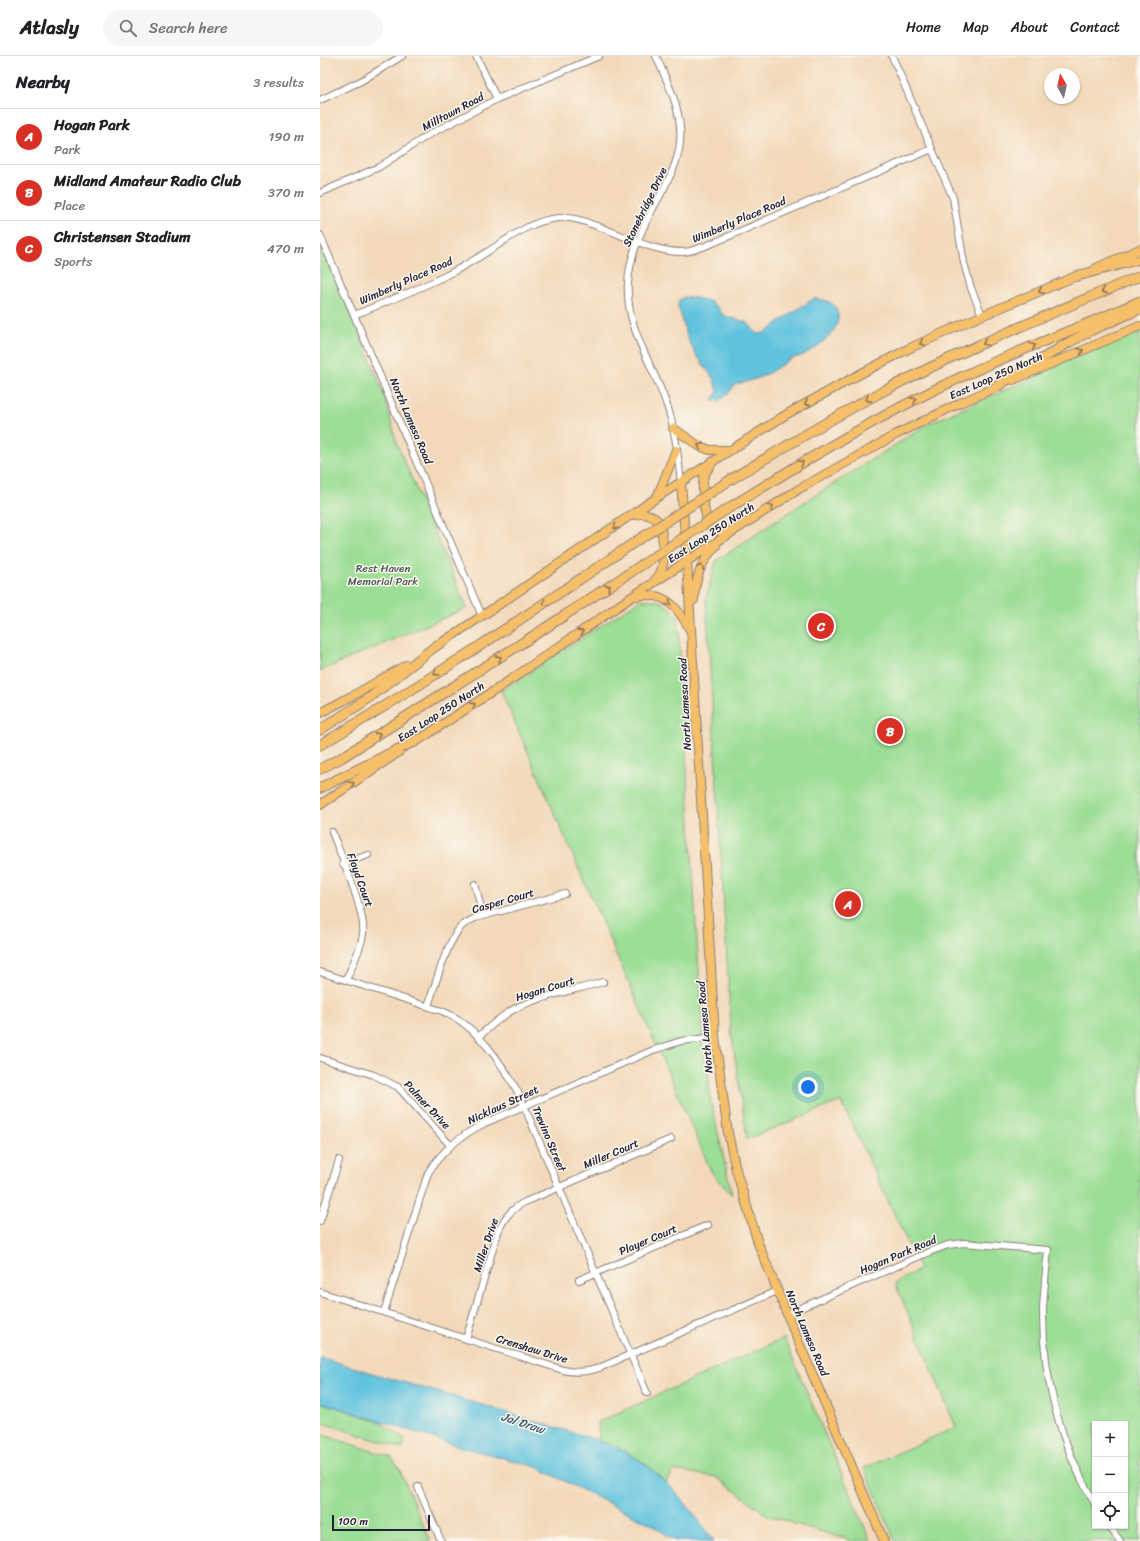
<!DOCTYPE html>
<html lang="en">
<head>
<meta charset="utf-8">
<style>
	:root { --surface:#fff; --page:#f6f6f6; --text:#202124; --muted:#757577; --line:#e0e0e0; --accent:#d93025 }
	body { margin:0; font-family:Sriracha,sans-serif; background:var(--page); color:var(--text) }
	.controls { position:absolute; right:12px; bottom:12px; display:grid; overflow:hidden; border-radius:0px; box-shadow:0 1px 3px #0004 }
	.controls button { width:36px; height:36px; display:grid; place-items:center; padding:0; border:0; border-bottom:1px solid var(--line); background:var(--surface); color:var(--text); font:20px sans-serif }
	.compass { position:absolute; left:724px; top:12px; width:36px; height:36px; border-radius:50%; background:var(--surface); box-shadow:0 1px 3px #0004; rotate:352deg }
	.scale { position:absolute; left:12px; bottom:10px; width:98px; box-sizing:border-box; padding-left:4px; border:2px solid #22223b; border-top:0; font-size:11px; line-height:14px; white-space:nowrap; color:#22223b; -webkit-text-stroke:3px #fbf7ec; paint-order:stroke }
	.you { position:absolute; left:488px; top:1031px; width:14px; height:14px; margin:-10px; border:3px solid #fff; border-radius:50%; background:#1a73e8; box-shadow:0 0 0 6px #1a73e833 }
	.badge { display:grid; place-items:center; width:26px; height:26px; border-radius:50%; background:var(--accent); color:#fff; font-size:13px; font-weight:700 }
	.pin { position:absolute; translate:-50% -50%; border:2px solid #fff; box-shadow:0 1px 4px #0006 }
	.list { margin:0; padding:0; list-style:none }
	h2 { display:flex; justify-content:space-between; align-items:center; height:52px; margin:0; padding:0 16px; font-size:17px }
	h2 small { font-size:13px; font-weight:400; color:var(--muted) }
	.list li { display:grid; grid-template-columns:26px 1fr auto; gap:12px; align-items:center; box-sizing:border-box; height:56px; padding:0 16px; border-top:1px solid var(--line) }
	.list b { display:block; font-size:15px; white-space:nowrap }
	.list p { margin:0; font-size:13px; white-space:nowrap; color:var(--muted) }
	.list em { font-size:13px; font-style:normal; color:var(--muted) }
	.icon { flex:none; width:22px; height:22px; fill:none; stroke:currentColor; stroke-width:2; stroke-linecap:round; stroke-linejoin:round }
	.map { position:relative; flex:none; width:820px; height:1485px; overflow:hidden }
	header { display:flex; align-items:center; gap:24px; box-sizing:border-box; height:56px; padding:0 20px; background:var(--surface); border-bottom:1px solid var(--line) }
	header strong { font-size:19px }
	nav { display:flex; gap:22px; margin-inline-start:auto; font-size:14px }
	.search { width:280px; height:36px; background:var(--page); display:flex; align-items:center; gap:10px; box-sizing:border-box; padding:0 14px; border-radius:22px; color:var(--muted); font-size:15px }
	main { display:flex }
	aside { flex:1; background:var(--surface) }
	.map>svg:first-child { display:block }
	.green { fill:#9cde95; stroke:#5f8068; fill-rule:evenodd }
	.water { fill:#60c3de; stroke:#41728c }
	.lines { fill:none; stroke-linecap:round; stroke-linejoin:round }
	.minor-casing { stroke:#8a7e7a; stroke-width:8 }
	.major-casing { stroke:#8a7e7a; stroke-width:10 }
	.highway-casing { stroke:#8a7e7a; stroke-width:11 }
	.minor { stroke:#fff; stroke-width:6 }
	.major { stroke:#f6c06b; stroke-width:8 }
	.highway { stroke:#f6c06b; stroke-width:9 }
	.highway-bridge-casing { stroke:#8a7e7a; stroke-width:11; stroke-linecap:butt }
	.highway-bridge { stroke:#f6c06b; stroke-width:9 }
	.oneway { stroke:#8c7153 }
	.labels { text-anchor:middle; dominant-baseline:central; stroke-width:3; stroke-linejoin:round; paint-order:stroke }
	.street-label { font-size:11px; fill:#22223b; stroke:#fbf7ec }
	.park-label { font-size:11px; fill:#475a56; stroke:#fbf7ec }
	.water-label { font-size:12px; font-style:italic; fill:#385a74; stroke:#fbf7ec }
</style>
</head>
<body>
<header>
<strong>Atlasly</strong>
<div class="search"><svg class="icon" aria-label="search" viewBox="0 0 24 24"><circle cx="10" cy="10" r="6"/><path d="M15 15l6 6"/></svg>Search here</div>
<nav><a>Home</a><a>Map</a><a>About</a><a>Contact</a></nav>
</header>
<main>
<aside>
<h2>Nearby<small>3 results</small></h2>
<ul class="list">
<li><span class="badge">A</span><div><b>Hogan Park</b><p>Park</p></div><em>190 m</em></li>
<li><span class="badge">B</span><div><b>Midland Amateur Radio Club</b><p>Place</p></div><em>370 m</em></li>
<li><span class="badge">C</span><div><b>Christensen Stadium</b><p>Sports</p></div><em>470 m</em></li>
</ul>
</aside>
<div class="map">
<svg width="820" height="1485" viewBox="0 0 820 1485">
	<rect width="100%" height="100%" fill="#fbf7ec"/>
	<filter id="ink" filterUnits="userSpaceOnUse"><feTurbulence type="fractalNoise" baseFrequency=".025" numOctaves="2"/><feDisplacementMap in="SourceGraphic" scale="8" xChannelSelector="R" yChannelSelector="G"/><feConvolveMatrix kernelMatrix="1 2 1 2 8 2 1 2 1" color-interpolation-filters="sRGB"/></filter>
	<filter id="wash" filterUnits="userSpaceOnUse"><feTurbulence type="fractalNoise" baseFrequency=".012" numOctaves="4" result="noise"/><feDisplacementMap in="SourceGraphic" scale="16" xChannelSelector="R" yChannelSelector="G"/><feGaussianBlur stdDeviation="0.9" result="paint"/><feColorMatrix in="noise" values="0 0 0 0 0 0 0 0 0 0 0 0 0 0 0 0 0 1.4 0 .05"/><feComposite in="paint" operator="in"/></filter>
	<g filter="url(#wash)">
		<rect width="100%" height="100%" fill="#f3d9ba"/>
		<g class="green">
			<path d="M 0,188 L 29,252 L 63,335 L 77,388 L 147,552 L 0,615 Z"/>
			<path d="M 820,275 L 820,1485 L 575,1485 L 544,1412 L 636,1371 L 575,1227 L 600,1213 L 521,1045 L 427,1083 L 411,974 L 386,542 L 396,505 L 486,445 L 610,367 L 717,320 L 746,305 ZM 775,1368 L 805,1368 L 805,1470 L 775,1470 Z"/>
			<path d="M 320,544 C 341,543 346,546 358,562 L 378,903 L 383,962 L 382,990 L 388,1015 L 391,1045 L 412,1139 L 392,1117 L 181,635 Z"/>
			<path d="M 464,1282 L 550,1484 L 533,1485 L 449,1460 L 396,1421 L 354,1414 L 346,1426 L 327,1409 L 306,1396 L 279,1385 L 278,1366 Z"/>
			<path d="M 0,1346 L 60,1366 L 85,1383 L 83,1393 L 0,1366 Z"/>
			<path d="M 0,1378 L 71,1401 L 79,1412 L 110,1485 L 0,1485 Z"/>
		</g>
		<g class="water">
			<path d="M 364,241 L 377,242 L 391,246 L 397,251 L 402,258 L 408,261 L 428,267 L 437,278 L 444,277 L 451,273 L 456,268 L 493,243 C 501,243 512,244 516,253 C 526,272 499,290 485,298 C 480,301 475,301 470,303 C 464,307 458,311 452,315 C 441,322 427,326 415,328 C 410,336 405,344 394,345 L 393,344 L 398,335 L 393,322 L 375,297 L 367,281 L 358,250 L 359,244 Z"/>
			<path d="M 0,1301 C 74,1325 150,1344 224,1368 C 259,1379 299,1387 328,1410 C 355,1431 374,1458 394,1485 L 356,1485 L 331,1468 L 214,1410 L 138,1390 L 0,1346 Z"/>
		</g>
	</g>
	<g filter="url(#ink)">
		<g class="lines">
			<defs>
				<g id="minor">
					<path d="M 156,0 L 177,43"/>
					<path d="M 336,0 C 346,23 358,46 360,71 C 363,100 349,123 336,147 C 322,172 310,198 308,227 C 305,269 331,306 345,344 C 355,370 358,399 361,427"/>
					<path d="M 572,0 L 633,142 L 644,207 L 651,232 L 662,259"/>
					<path d="M 0,44 L 41,25 L 82,0"/>
					<path d="M 0,137 L 59,111 L 110,78 L 177,43 L 279,0"/>
					<path d="M 0,179 L 162,560"/>
					<path d="M 34,259 C 64,247 94,235 123,221 C 142,212 161,200 178,189 C 198,176 215,164 239,162 C 250,161 261,164 271,168 C 300,177 333,197 364,196 C 374,195 383,191 393,187 L 612,93"/>
					<path d="M 12,776 C 21,800 46,856 43,878 C 41,893 32,910 26,924"/>
					<path d="M 23,808 L 48,799"/>
					<path d="M 155,828 L 163,860"/>
					<path d="M 0,916 L 122,955 C 129,958 137,962 143,967 C 165,983 186,1014 199,1038 L 327,1337"/>
					<path d="M 108,950 C 115,930 126,888 140,872 C 144,867 150,865 155,862 L 245,838"/>
					<path d="M 158,981 C 171,970 184,957 200,950 C 226,939 256,934 283,926"/>
					<path d="M 0,1002 L 54,1019 L 78,1031 L 130,1089"/>
					<path d="M 0,1165 L 19,1104"/>
					<path d="M 259,1224 L 388,1169"/>
					<path d="M 0,1236 L 243,1314 C 255,1317 267,1316 279,1312 L 457,1235"/>
					<path d="M 64,1256 L 108,1117 C 122,1094 141,1079 165,1067 L 331,995 L 361,985 L 395,981"/>
					<path d="M 467,1258 L 609,1196 L 628,1189 L 644,1187 L 728,1194 C 726,1214 724,1233 723,1252 C 722,1321 740,1389 775,1448"/>
					<path d="M 146,1283 L 178,1176 C 184,1162 191,1153 205,1146 L 351,1083"/>
					<path d="M 98,1431 L 121,1485"/>
					<path d="M 789,1470 L 800,1485"/>
				</g>
				<g id="major">
					<path d="M 776,212 L 820,193"/>
					<path d="M 693,324 L 820,270"/>
					<path d="M 353,372 L 379,390 L 390,394 L 411,394"/>
					<path d="M 391,409 C 388,413 385,416 384,420 C 382,427 383,435 383,442 C 385,460 387,482 412,474"/>
					<path d="M 361,427 L 367,505 L 395,981 L 408,1077 L 416,1114 L 438,1187 L 473,1273 L 564,1485"/>
					<path d="M 337,441 L 356,394"/>
					<path d="M 315,459 C 325,456 333,459 340,467 C 343,484 349,511 335,524"/>
					<path d="M 316,540 C 345,535 358,551 370,574"/>
					<path d="M 374,544 C 375,522 381,505 396,490"/>
					<path d="M 112,593 L 162,560 L 336,442 L 467,358 L 542,317 L 588,293 L 649,265 L 761,218"/>
					<path d="M 0,657 L 34,639 L 86,609"/>
					<path d="M 94,687 L 180,631 L 313,540 L 479,433 L 577,378 L 640,347 L 679,330"/>
					<path d="M 0,749 L 79,696"/>
				</g>
				<g id="highway">
					<path d="M 757,220 L 820,203"/>
					<path d="M 674,332 L 748,287 L 772,274 L 820,253"/>
					<path d="M 410,424 C 458,395 505,366 554,340 C 640,294 731,258 820,220"/>
					<path d="M 412,450 C 486,404 560,359 639,322 C 698,294 760,272 820,245"/>
					<path d="M 0,674 L 48,643 L 117,589"/>
					<path d="M 0,689 C 108,626 212,556 315,486"/>
					<path d="M 0,713 L 21,702 L 210,582 L 317,512"/>
					<path d="M 0,732 L 99,683"/>
				</g>
			</defs>
			<use href="#minor" class="minor-casing"/>
			<use href="#major" class="major-casing"/>
			<use href="#highway" class="highway-casing"/>
			<use href="#minor" class="minor"/>
			<use href="#major" class="major"/>
			<use href="#highway" class="highway"/>
			<defs>
				<g id="highway-bridge">
					<path d="M 315,486 L 410,424"/>
					<path d="M 317,512 L 412,450"/>
				</g>
			</defs>
			<use href="#highway-bridge" class="highway-bridge-casing"/>
			<use href="#highway-bridge" class="highway-bridge"/>
		</g>
		<defs><path id="oneway-chevron" d="M-2-3.5L2.5 0L-2 3.5" fill="none" stroke-width="1.6" stroke-linecap="round" stroke-linejoin="round"/></defs>
		<g class="oneway">
			<use href="#oneway-chevron" transform="translate(721 235) rotate(157)"/>
			<use href="#oneway-chevron" transform="translate(784 235) rotate(157)"/>
			<use href="#oneway-chevron" transform="translate(602 287) rotate(155)"/>
			<use href="#oneway-chevron" transform="translate(665 287) rotate(156)"/>
			<use href="#oneway-chevron" transform="translate(713 290) rotate(-23)"/>
			<use href="#oneway-chevron" transform="translate(761 295) rotate(-23)"/>
			<use href="#oneway-chevron" transform="translate(548 343) rotate(151)"/>
			<use href="#oneway-chevron" transform="translate(594 344) rotate(-28)"/>
			<use href="#oneway-chevron" transform="translate(487 347) rotate(152)"/>
			<use href="#oneway-chevron" transform="translate(380 390) rotate(-154)"/>
			<use href="#oneway-chevron" transform="translate(481 407) rotate(-31)"/>
			<use href="#oneway-chevron" transform="translate(451 451) rotate(-33)"/>
			<use href="#oneway-chevron" transform="translate(296 471) rotate(146)"/>
			<use href="#oneway-chevron" transform="translate(381 511) rotate(-65)"/>
			<use href="#oneway-chevron" transform="translate(288 531) rotate(-33)"/>
			<use href="#oneway-chevron" transform="translate(225 547) rotate(145)"/>
			<use href="#oneway-chevron" transform="translate(349 547) rotate(35)"/>
			<use href="#oneway-chevron" transform="translate(261 576) rotate(-34)"/>
			<use href="#oneway-chevron" transform="translate(179 602) rotate(-32)"/>
			<use href="#oneway-chevron" transform="translate(116 617) rotate(147)"/>
			<use href="#oneway-chevron" transform="translate(153 649) rotate(-33)"/>
			<use href="#oneway-chevron" transform="translate(58 679) rotate(-32)"/>
			<use href="#oneway-chevron" transform="translate(32 728) rotate(-34)"/>
		</g>
	</g>
	<g class="labels">
		<g class="street-label">
			<text transform="translate(133 56) rotate(-28)">Milltown Road</text>
			<text transform="translate(325 151) rotate(-64)">Stonebridge Drive</text>
			<text transform="translate(419 164) rotate(-23)">Wimberly Place Road</text>
			<text transform="translate(86 225) rotate(-24)">Wimberly Place Road</text>
			<text transform="translate(676 320) rotate(-24)">East Loop 250 North</text>
			<text transform="translate(91 365) rotate(67)">North Lamesa Road</text>
			<text transform="translate(391 477) rotate(-33)">East Loop 250 North</text>
			<text transform="translate(365 648) rotate(-93)">North Lamesa Road</text>
			<text transform="translate(121 656) rotate(-33)">East Loop 250 North</text>
			<text transform="translate(40 824) rotate(70)">Floyd Court</text>
			<text transform="translate(183 845) rotate(-16)">Casper Court</text>
			<text transform="translate(225 933) rotate(-17)">Hogan Court</text>
			<text transform="translate(385 971) rotate(-95)">North Lamesa Road</text>
			<text transform="translate(107 1049) rotate(47)">Palmer Drive</text>
			<text transform="translate(183 1049) rotate(-25)">Nicklaus Street</text>
			<text transform="translate(229 1083) rotate(67)">Trevino Street</text>
			<text transform="translate(291 1098) rotate(-23)">Miller Court</text>
			<text transform="translate(328 1184) rotate(-23)">Player Court</text>
			<text transform="translate(166 1189) rotate(-71)">Miller Drive</text>
			<text transform="translate(578 1199) rotate(-23)">Hogan Park Road</text>
			<text transform="translate(487 1277) rotate(67)">North Lamesa Road</text>
			<text transform="translate(212 1293) rotate(17)">Crenshaw Drive</text>
		</g>
		<g class="park-label">
			<text x="63" y="512">Rest Haven<tspan x="63" dy="13">Memorial Park</tspan></text>
		</g>
		<g class="water-label">
			<text transform="translate(203 1367) rotate(18)">Jal Draw</text>
		</g>
	</g>
</svg>
<div class="controls">
<button>+</button>
<button>−</button>
<button><svg class="icon" aria-label="locate" viewBox="0 0 24 24"><circle cx="12" cy="12" r="6"/><path d="M12 2v4M12 18v4M2 12h4M18 12h4"/></svg></button>
</div>
<svg class="compass" viewBox="-18 -18 36 36"><path d="M0-13l5 13h-10z" fill="#e53935"/><path d="M0 13l5-13h-10z" fill="#757577"/></svg>
<div class="scale">100 m</div>
<div class="you"></div>
<div class="pin badge" style="left:528px;top:848px">A</div>
<div class="pin badge" style="left:570px;top:675px">B</div>
<div class="pin badge" style="left:501px;top:570px">C</div>
</div>
</main>
</body>
</html>
